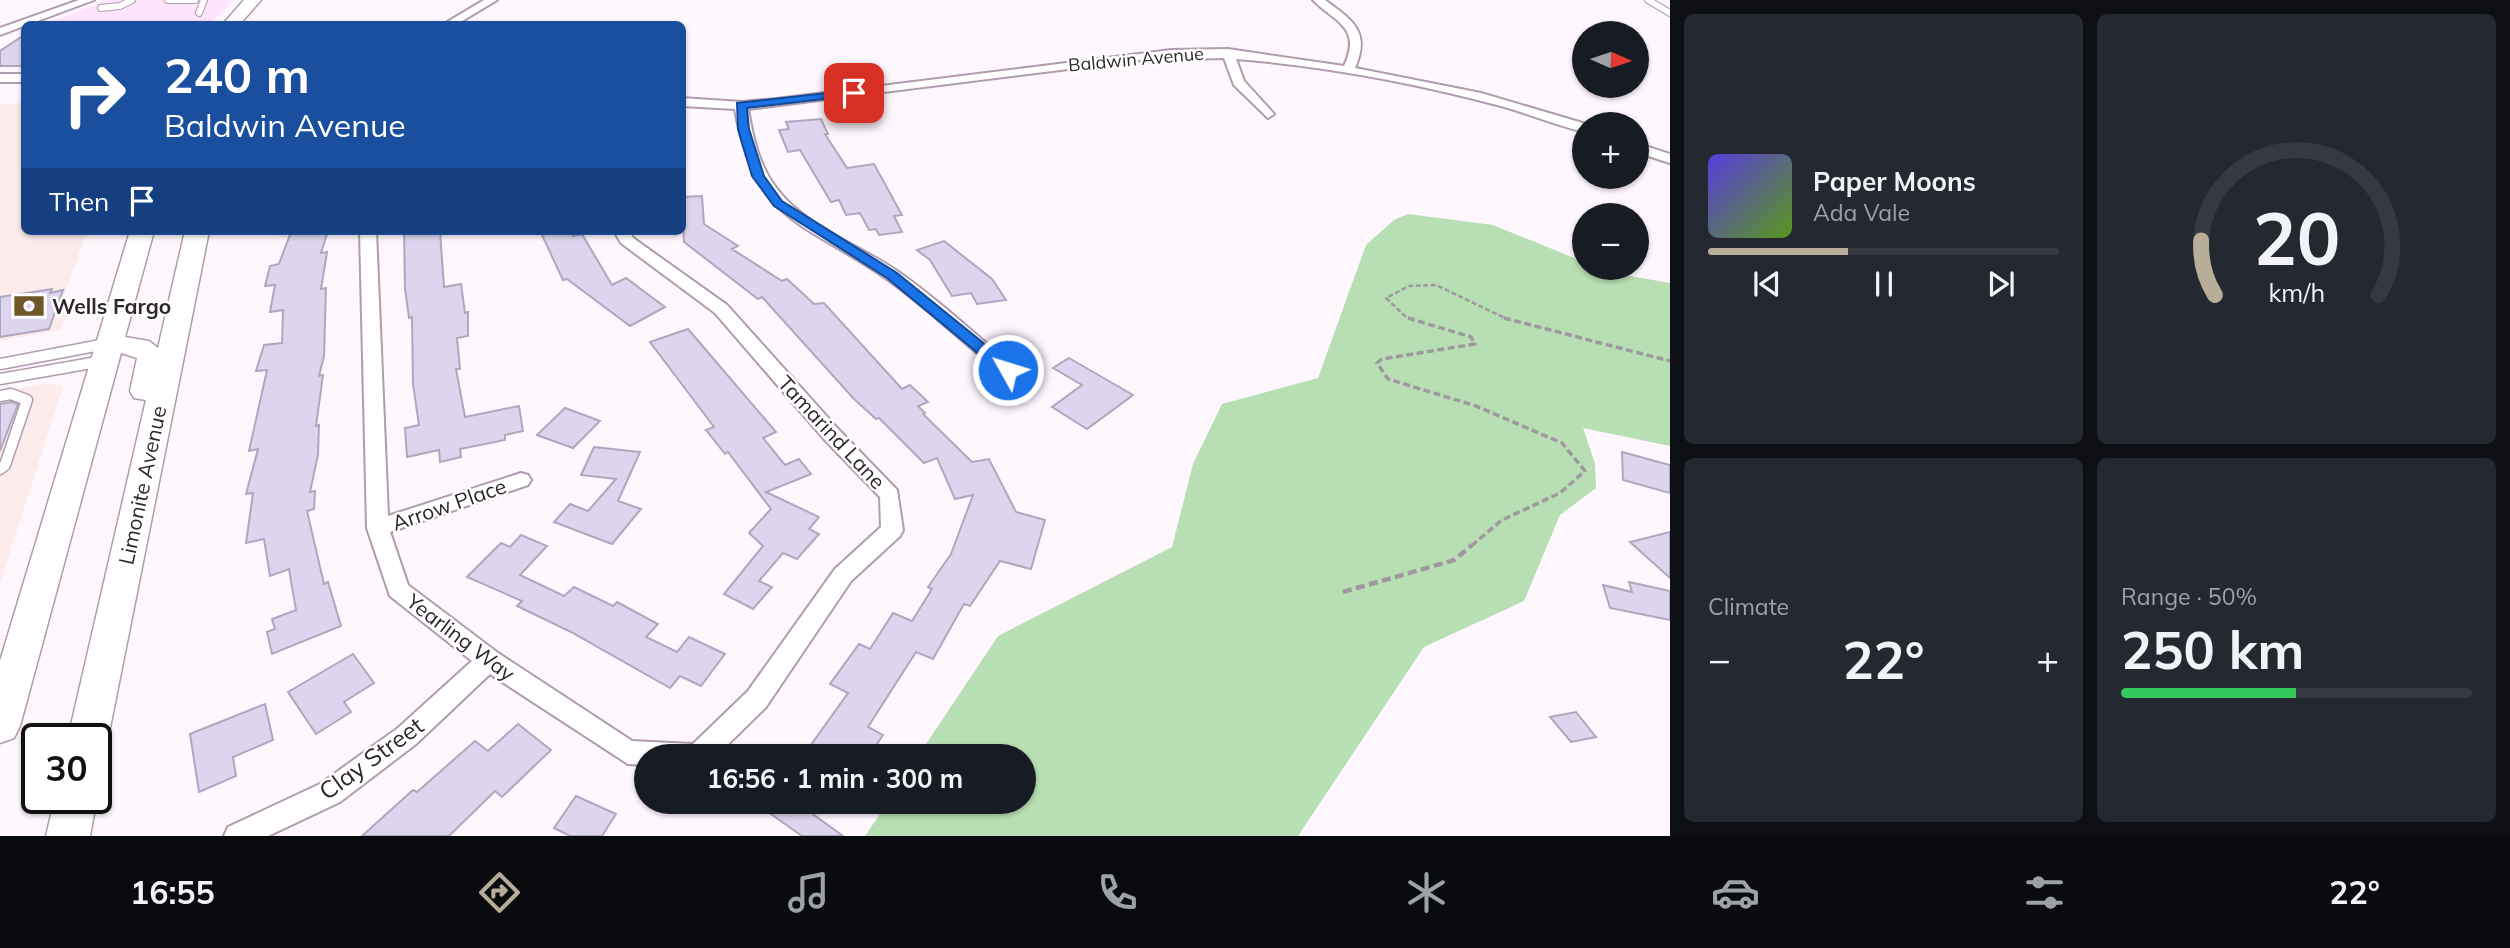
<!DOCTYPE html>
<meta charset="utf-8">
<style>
body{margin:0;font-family:Mulish,sans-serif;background:#242831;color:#f1f3f6;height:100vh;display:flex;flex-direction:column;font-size:26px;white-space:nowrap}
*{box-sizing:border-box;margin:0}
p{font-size:23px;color:#9ea1a6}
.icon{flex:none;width:38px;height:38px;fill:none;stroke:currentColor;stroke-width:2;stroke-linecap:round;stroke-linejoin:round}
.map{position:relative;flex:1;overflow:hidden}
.drawer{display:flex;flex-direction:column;gap:14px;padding:14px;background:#0d0f14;width:840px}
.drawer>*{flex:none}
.top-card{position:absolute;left:21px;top:21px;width:665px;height:214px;border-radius:10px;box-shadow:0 2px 5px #0004;background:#1a4fa0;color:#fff;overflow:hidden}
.needle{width:46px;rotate:93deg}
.controls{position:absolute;left:1572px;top:21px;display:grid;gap:14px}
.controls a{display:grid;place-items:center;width:77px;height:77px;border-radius:50%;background:#171b24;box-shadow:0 2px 5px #0004;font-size:35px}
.speed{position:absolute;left:21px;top:723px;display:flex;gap:14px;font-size:35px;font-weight:700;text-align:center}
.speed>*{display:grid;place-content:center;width:91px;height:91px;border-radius:50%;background:#171b24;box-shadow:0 2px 5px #0004;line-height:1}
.speed .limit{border:4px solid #111;border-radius:10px;background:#fff;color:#111}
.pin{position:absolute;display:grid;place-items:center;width:60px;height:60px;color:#fff;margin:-30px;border-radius:14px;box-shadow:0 4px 10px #0006}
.me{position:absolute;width:77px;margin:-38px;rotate:309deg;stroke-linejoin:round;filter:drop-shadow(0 0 5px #0008)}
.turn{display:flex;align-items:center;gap:24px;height:147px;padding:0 28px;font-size:32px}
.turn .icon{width:91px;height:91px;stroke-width:2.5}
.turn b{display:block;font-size:49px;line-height:60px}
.then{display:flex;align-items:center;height:66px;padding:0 28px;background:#0003;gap:14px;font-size:26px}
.big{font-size:52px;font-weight:700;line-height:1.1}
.drawer .tile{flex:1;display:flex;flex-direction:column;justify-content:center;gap:10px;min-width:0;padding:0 24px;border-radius:10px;background:#242831}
.drawer .dial{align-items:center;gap:0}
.dial svg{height:182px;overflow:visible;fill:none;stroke:#363941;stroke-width:7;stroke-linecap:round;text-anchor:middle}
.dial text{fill:#f1f3f6;stroke:none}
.song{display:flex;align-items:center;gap:21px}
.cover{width:84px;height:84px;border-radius:10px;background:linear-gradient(135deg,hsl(250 70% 55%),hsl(90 70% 35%))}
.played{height:7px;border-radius:4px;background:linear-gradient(90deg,#b7ad99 40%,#363941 40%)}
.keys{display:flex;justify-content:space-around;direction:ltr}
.heat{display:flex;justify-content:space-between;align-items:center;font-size:38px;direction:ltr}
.charge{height:10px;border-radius:5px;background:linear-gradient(90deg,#34c759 50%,#363941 0)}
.drawer .tiles{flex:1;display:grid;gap:14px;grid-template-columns:repeat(2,1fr)}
.trip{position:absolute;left:634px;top:744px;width:402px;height:70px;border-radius:35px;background:#171b24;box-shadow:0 2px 5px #0004;font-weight:700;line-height:70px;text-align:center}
.dock{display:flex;height:112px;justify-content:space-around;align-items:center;background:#090b0e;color:#9ea1a6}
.dock .icon{width:49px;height:49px}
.dock .active{color:#b7ad99}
.dock b{font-size:32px;color:#f1f3f6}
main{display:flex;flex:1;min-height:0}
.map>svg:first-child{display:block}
.commercial{fill:#fcebeb}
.built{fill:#fee4fd}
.green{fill:#b8deb3}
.building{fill:#ddd5ed;stroke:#afa7bf;stroke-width:2}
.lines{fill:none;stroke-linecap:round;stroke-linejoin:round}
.lane-far1-casing{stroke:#af9cae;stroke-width:8}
.lane-casing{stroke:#af9cae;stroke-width:13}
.street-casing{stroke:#af9cae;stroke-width:4}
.primary-casing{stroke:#af9cae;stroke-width:3}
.path-far2{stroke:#a0989f;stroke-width:2.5;stroke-dasharray:5 2.5;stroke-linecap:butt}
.path-far1{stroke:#a0989f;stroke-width:3.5;stroke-dasharray:7 3.5;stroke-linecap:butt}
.path{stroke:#a0989f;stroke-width:4.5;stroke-dasharray:9 4.5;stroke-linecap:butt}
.lane-far1{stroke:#fff;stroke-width:6}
.lane{stroke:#fff;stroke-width:10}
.street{fill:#fff;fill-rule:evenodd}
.primary{fill:#fff;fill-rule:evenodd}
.route{fill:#1a73e8;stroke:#114b97;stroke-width:2}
.labels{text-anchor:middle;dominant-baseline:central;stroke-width:5;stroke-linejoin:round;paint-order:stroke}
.far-street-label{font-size:18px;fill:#2e262d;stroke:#fff}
.poi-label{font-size:21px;font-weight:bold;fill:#2e262d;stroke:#fff;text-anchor:start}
.street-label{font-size:21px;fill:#2e262d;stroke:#fff}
.near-street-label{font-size:24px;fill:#2e262d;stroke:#fff}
</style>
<main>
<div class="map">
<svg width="1670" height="836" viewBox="0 0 1670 836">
<rect width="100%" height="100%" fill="#fff7fe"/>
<g class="commercial">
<path d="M24 102V231H87L58 313 68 312 61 330 0 341V105Z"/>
<path d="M46 383 63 387 0 583V392Z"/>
</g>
<path class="built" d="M107 0H234L210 24H74L54 21Z"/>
<path class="green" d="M1408 214 1493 225 1584 262V268L1670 283V446L1583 428 1595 464 1596 488 1560 515 1524 601 1424 647 1298 836H865L888 802H1024V756H918L998 636 1172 547 1193 464 1222 404 1318 378 1366 245 1394 220Z"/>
<g class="building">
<path d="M24 35V66H0V51Z"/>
<path d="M821 119 828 134H825L847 168 874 164 902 215 894 216 902 232 879 235 876 229 869 230 860 213 846 215 839 200 831 202 800 150 788 152 779 130 789 129 786 122Z"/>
<path d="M702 196 704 224 738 246 732 249 782 281 787 279 814 304 824 303 902 389 910 385 928 402 918 406 925 413 923 414 972 462 989 459 1016 512 1045 520 1031 569 1000 561 970 606 964 604 933 659 916 652 868 727 883 735 869 756H803L848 693 830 684 859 644 870 649 893 613 912 621 932 589 928 587 951 554 973 495 955 499 937 458 924 463 879 418 876 419 854 399 762 297 758 299 684 242 682 197Z"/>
<path d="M328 231 321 253 327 252 321 289 326 288 324 356 319 376 323 375 316 426 319 425 318 455 310 492 315 491 314 509 307 511 324 584 328 582 341 626 272 654 267 632 275 629 272 619 296 610 289 569 270 576 264 539 246 543 253 493 246 494 258 449 249 451 267 370 256 371 264 345 282 343 283 310 270 312 275 285 265 286 270 266 279 264 291 232Z"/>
<path d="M404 231H440L444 287 461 284 465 313 468 312V336L457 338 460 369H456L465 417 519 406 523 431 505 435V440L460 449 461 457 440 462 439 450 407 457 405 428 419 425 413 384 412 317 409 318 405 289Z"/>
<path d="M560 231H570L573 236 582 234 612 285 626 278 665 307 630 326 567 279 563 280 542 235Z"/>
<path d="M944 241 992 279 1006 300 977 304 971 293 952 296 930 260 917 250Z"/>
<path d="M52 289 50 293 63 290 49 329 0 337V297Z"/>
<path d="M688 329 776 432 763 438 785 465 799 459 811 474 766 492 819 517 809 529 819 534 797 559 783 553 759 581 772 587 753 609 724 594 763 546 749 533 771 509 728 452 725 454 706 430 714 427 650 342Z"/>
<path d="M1069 358 1133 395 1087 429 1052 407 1082 385 1053 368Z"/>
<path d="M11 402 18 404 0 451V404Z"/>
<path d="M565 408 600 421 573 448 537 435Z"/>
<path d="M594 447 640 452 618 501 641 509 612 544 554 522 570 504 588 511 616 479 581 475Z"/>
<path d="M1622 452 1670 465V493L1623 480Z"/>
<path d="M1670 532V578L1630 542Z"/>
<path d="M521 535 547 546 520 575 564 596 574 587 613 606 617 602 658 624 646 637 677 652 689 637 725 654 701 686 680 676 670 688 571 632 517 606 522 601 467 577 501 543 510 547Z"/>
<path d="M1629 582 1670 591V620L1610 608 1603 585 1632 592Z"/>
<path d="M353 654 374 683 344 702 351 712 316 734 288 692Z"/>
<path d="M265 704 273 740 233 757 236 776 199 792 190 734Z"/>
<path d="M1576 712 1596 737 1571 742 1550 717Z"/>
<path d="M518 724 551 750 502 797 495 791 449 836H362L413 790 417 792 475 741 488 751Z"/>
<path d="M576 796 616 814 602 836H570L554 828Z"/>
<path d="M754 802H812L806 809 843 836H802Z"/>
</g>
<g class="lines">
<defs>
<g id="lane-far1">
<path d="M168 0H195"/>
<path d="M1648 0 1670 13"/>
<path d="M101 8 120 6 132 0"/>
<path d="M199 13 204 0"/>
</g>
<g id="lane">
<path d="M0 364 106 344"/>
<path d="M0 379 103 361"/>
<path d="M0 396 11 394 27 400 5 465 0 469"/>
</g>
<g id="street">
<path d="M79 0H94L0 35V28Z"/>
<path d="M484 0H497L457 24H444Z"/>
<path d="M1313 0H1325C1352 20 1371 31 1355 68L1481 93 1586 124 1584 132C1556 125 1529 114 1501 106 1415 83 1325 66 1236 59L1244 81 1274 114 1268 118 1234 85 1224 58 1141 60 748 109C753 138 759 166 777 189 806 227 859 245 897 271 938 299 975 335 1014 366L1017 370 1014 374H1002C963 343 927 307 887 279 804 221 754 223 735 109L682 106V98L741 102 776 99 1171 50 1228 49 1344 66C1362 27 1336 23 1313 0Z"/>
<rect x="0" y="74" width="24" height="8"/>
<path d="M1636 143 1670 154V163L1636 152Z"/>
<path d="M360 231H376L388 516 521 473 528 475 531 480 528 485 390 532 408 585 498 653 632 741 693 744 748 691 835 569 881 527 880 497 824 439 715 313 621 243 614 231H630L633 238 727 305 838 429 897 490 903 530 900 536 851 581 766 707 716 756H646V765L628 764 490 674 416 744 340 802 268 836H224L228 827 320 784 398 728 472 661 390 596 367 528Z"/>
</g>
<g id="primary">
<path d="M244 0H261L240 24H223Z"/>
<path d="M130 231H154L125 337 149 341 158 348 185 231H209L108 738 102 750 96 753V738H68L146 400 134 398 130 391 137 358 121 353 20 726 14 738 0 743V661Z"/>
<path d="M96 796 97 798 90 836H46L55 798Z"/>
</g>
</defs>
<use href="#lane-far1" class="lane-far1-casing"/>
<use href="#lane" class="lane-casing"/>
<use href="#street" class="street-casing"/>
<use href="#primary" class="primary-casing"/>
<path class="path-far2" d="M1413 319 1406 317 1386 298 1409 286 1436 285 1507 319"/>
<g class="path-far1">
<path d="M1408 318 1471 337 1475 344 1382 359 1377 363 1388 379 1476 406 1562 443 1585 471 1560 493 1502 520 1470 547"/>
<path d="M1504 318 1670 361"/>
</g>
<path class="path" d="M1343 592 1454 560 1472 545"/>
<use href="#lane-far1" class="lane-far1"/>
<use href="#lane" class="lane"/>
<use href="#street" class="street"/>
<use href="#primary" class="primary"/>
</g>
<path class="route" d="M854 90 860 93 858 95 747 108 749 129 764 176 782 201 897 273 1013 367V374H1003L887 278 774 206 752 176 738 129 737 103Z"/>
<defs>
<symbol id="bank-bare" viewBox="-9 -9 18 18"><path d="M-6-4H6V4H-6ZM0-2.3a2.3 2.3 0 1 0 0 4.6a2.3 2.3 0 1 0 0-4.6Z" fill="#705728" stroke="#fff" stroke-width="2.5" paint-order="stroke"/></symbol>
</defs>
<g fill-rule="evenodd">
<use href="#bank-bare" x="7" y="284" width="44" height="44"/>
</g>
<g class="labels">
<g class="far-street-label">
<text transform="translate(1136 59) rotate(-5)">Baldwin Avenue</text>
</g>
<g class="poi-label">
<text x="52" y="306">Wells Fargo</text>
</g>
<g class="street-label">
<text transform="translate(832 432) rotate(47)">Tamarind Lane</text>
<text transform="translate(142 485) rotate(-78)">Limonite Avenue</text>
<text transform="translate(449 504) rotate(-19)">Arrow Place</text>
<text transform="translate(461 637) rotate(37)">Yearling Way</text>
</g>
<g class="near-street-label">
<text transform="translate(371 758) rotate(-36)">Clay Street</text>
</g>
</g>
</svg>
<div class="controls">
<a><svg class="needle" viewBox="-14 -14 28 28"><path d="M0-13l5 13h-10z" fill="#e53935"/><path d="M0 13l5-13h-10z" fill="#9ea1a6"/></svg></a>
<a>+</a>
<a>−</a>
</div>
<div class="speed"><div class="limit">30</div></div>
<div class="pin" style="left:854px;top:93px;background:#d93025"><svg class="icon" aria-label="arrive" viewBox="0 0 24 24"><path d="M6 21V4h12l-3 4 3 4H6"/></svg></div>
<svg class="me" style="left:1008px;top:370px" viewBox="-20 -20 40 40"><circle r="17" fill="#1a73e8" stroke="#fff" stroke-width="3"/><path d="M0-11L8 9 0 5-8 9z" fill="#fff"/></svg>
<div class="trip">16:56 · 1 min · 300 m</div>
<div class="top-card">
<div class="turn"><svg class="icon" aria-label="right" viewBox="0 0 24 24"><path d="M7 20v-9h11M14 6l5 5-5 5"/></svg><div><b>240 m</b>Baldwin Avenue</div></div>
<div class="then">Then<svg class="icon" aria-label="arrive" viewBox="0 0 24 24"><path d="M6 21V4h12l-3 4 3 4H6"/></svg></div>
</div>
</div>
<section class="drawer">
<div class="tiles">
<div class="tile">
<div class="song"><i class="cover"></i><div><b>Paper Moons</b><p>Ada Vale</p></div></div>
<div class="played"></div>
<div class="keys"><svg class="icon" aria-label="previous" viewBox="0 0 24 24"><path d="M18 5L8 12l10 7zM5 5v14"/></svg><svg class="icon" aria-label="pause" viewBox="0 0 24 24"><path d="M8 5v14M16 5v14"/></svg><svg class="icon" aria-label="next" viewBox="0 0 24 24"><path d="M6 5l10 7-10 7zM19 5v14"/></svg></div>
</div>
<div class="tile dial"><svg viewBox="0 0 100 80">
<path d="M14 69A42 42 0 1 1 86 69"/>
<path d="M14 69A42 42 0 0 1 8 45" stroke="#b7ad99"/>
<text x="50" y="56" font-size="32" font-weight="700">20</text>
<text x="50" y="72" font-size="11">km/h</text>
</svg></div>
<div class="tile"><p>Climate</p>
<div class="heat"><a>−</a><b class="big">22°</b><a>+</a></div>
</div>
<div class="tile"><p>Range · 50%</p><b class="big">250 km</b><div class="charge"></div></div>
</div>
</section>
</main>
<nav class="dock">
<b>16:55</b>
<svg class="icon active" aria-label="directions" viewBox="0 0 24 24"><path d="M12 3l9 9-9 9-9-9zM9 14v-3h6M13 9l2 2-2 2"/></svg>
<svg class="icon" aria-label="music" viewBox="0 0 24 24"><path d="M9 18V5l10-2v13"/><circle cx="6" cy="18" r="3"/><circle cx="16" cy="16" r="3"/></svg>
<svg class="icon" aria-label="phone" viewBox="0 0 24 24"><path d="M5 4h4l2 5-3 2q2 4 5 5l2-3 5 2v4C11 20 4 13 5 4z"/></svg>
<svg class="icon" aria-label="climate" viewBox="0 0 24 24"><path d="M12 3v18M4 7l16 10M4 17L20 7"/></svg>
<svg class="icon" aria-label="car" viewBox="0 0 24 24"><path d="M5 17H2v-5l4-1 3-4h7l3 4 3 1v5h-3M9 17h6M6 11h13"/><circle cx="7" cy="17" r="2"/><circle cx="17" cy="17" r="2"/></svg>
<svg class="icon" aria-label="filters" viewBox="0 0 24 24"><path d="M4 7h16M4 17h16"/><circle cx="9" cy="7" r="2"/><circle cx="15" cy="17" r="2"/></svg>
<b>22°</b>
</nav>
